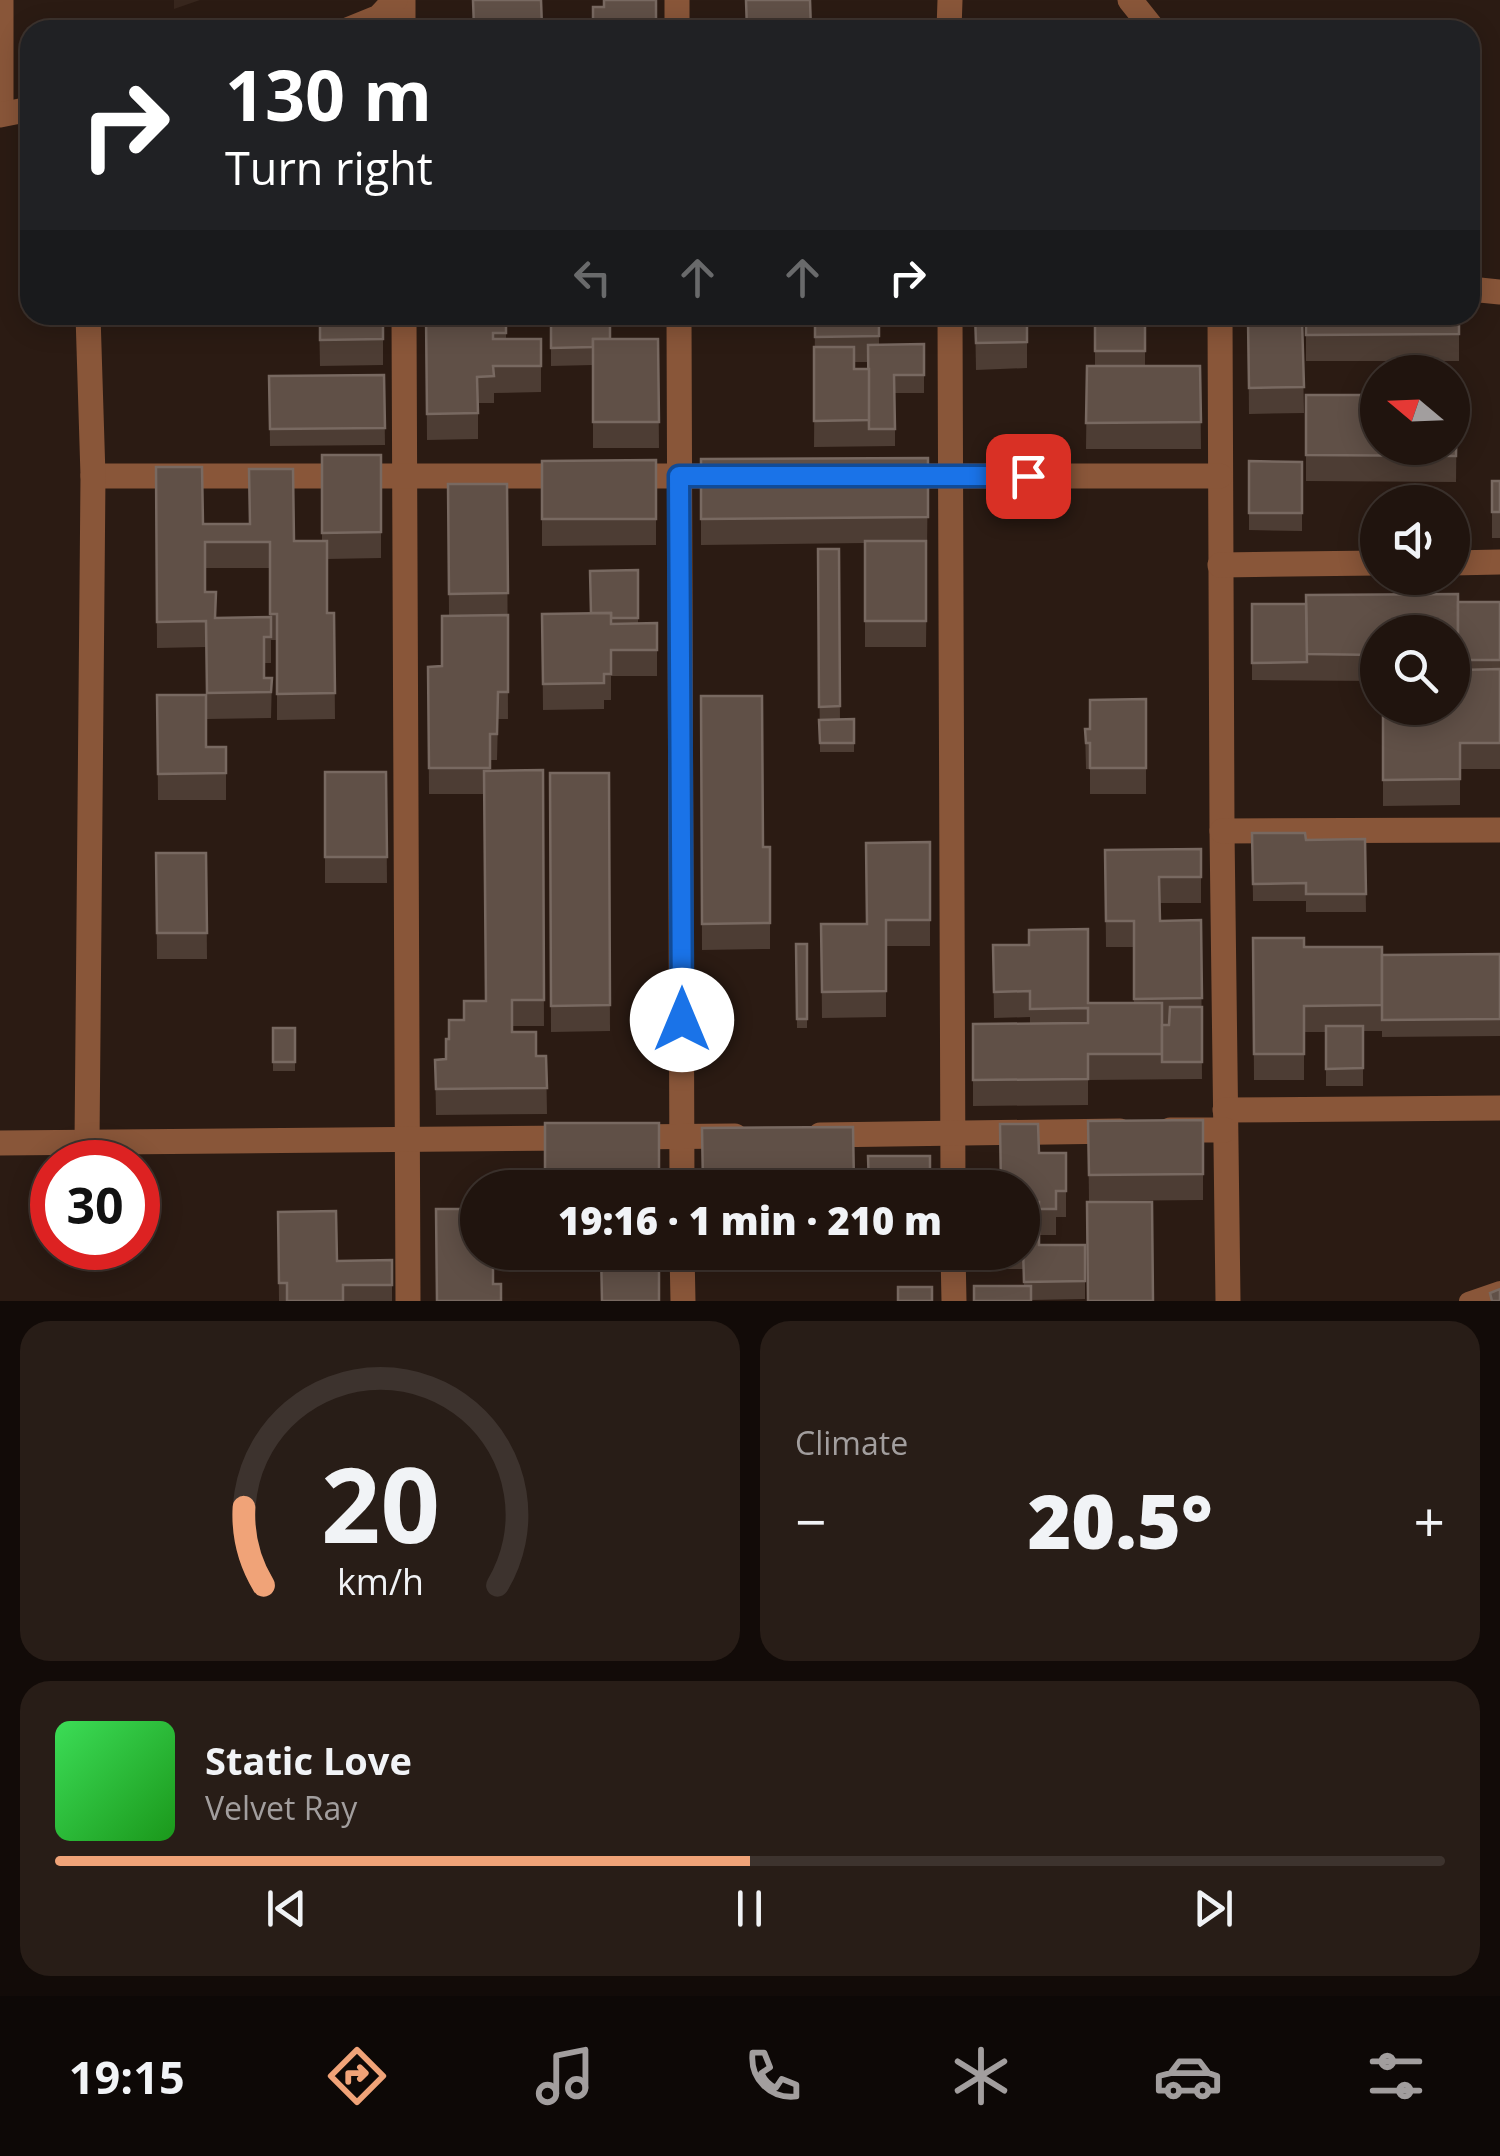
<!DOCTYPE html>
<meta charset="utf-8">
<style>
body{margin:0;font-family:"Open Sans",sans-serif;background:#281d17;color:#f1f3f6;height:100vh;display:flex;flex-direction:column;font-size:38px;white-space:nowrap}
*{box-sizing:border-box;margin:0}
p{font-size:32px;color:#a29e9e}
.icon{flex:none;width:55px;height:55px;fill:none;stroke:currentColor;stroke-width:2;stroke-linecap:round;stroke-linejoin:round}
.map{position:relative;height:1301px;overflow:hidden}
.side{display:flex;flex-direction:column;gap:20px;padding:20px;background:#120b08;flex:1}
.side>*{flex:none}
.top-card{position:absolute;left:20px;top:20px;width:1460px;height:305px;border-radius:30px;box-shadow:0 5px 25px #0003,0 0 0 2px #3d332e;background:#202124;color:#fff;overflow:hidden}
.needle{width:65px;rotate:289deg}
.controls{position:absolute;left:1360px;top:355px;display:grid;gap:20px}
.controls a{display:grid;place-items:center;width:110px;height:110px;border-radius:50%;background:#20140e;box-shadow:0 5px 25px #0003,0 0 0 2px #3d332e;font-size:50px}
.speed{position:absolute;left:30px;top:1140px;display:flex;gap:20px;font-size:50px;font-weight:700;text-align:center}
.speed>*{display:grid;place-content:center;width:130px;height:130px;border-radius:50%;background:#20140e;box-shadow:0 5px 25px #0003,0 0 0 2px #3d332e;line-height:1}
.speed .limit{border:15px solid #d22;background:#fff;color:#111}
.pin{position:absolute;display:grid;place-items:center;width:85px;height:85px;color:#fff;margin:-42px;border-radius:20px;box-shadow:0 5px 15px #0006}
.me{position:absolute;width:110px;margin:-55px;rotate:0deg;stroke-linejoin:round;filter:drop-shadow(0 0 8px #0008)}
.turn{display:flex;align-items:center;gap:35px;height:210px;padding:0 40px;font-size:45px}
.turn .icon{width:130px;height:130px;stroke-width:2.5}
.turn b{display:block;font-size:70px;line-height:85px}
.lanes{display:flex;align-items:center;height:95px;padding:0 40px;background:#0003;justify-content:center;gap:50px;direction:ltr}
.lanes .off{opacity:.35}
.big{font-size:75px;font-weight:800;line-height:1.1}
.side .tile{flex:1;display:flex;flex-direction:column;justify-content:center;gap:15px;min-width:0;padding:0 35px;border-radius:30px;background:#281d17}
.side .dial{align-items:center;gap:0}
.dial svg{height:260px;overflow:visible;fill:none;stroke:#3d332e;stroke-width:7;stroke-linecap:round;text-anchor:middle}
.dial text{fill:#f1f3f6;stroke:none}
.song{display:flex;align-items:center;gap:30px}
.cover{width:120px;height:120px;border-radius:15px;background:linear-gradient(135deg,hsl(130 70% 55%),hsl(120 70% 35%))}
.played{height:10px;border-radius:5px;background:linear-gradient(90deg,#f0a378 50%,#3d332e 50%)}
.keys{display:flex;justify-content:space-around;direction:ltr}
.heat{display:flex;justify-content:space-between;align-items:center;font-size:55px;direction:ltr}
.side .tiles{flex:1;display:grid;gap:20px;grid-template-columns:1fr 1fr}
.tile:last-child{grid-column:span 2}
.trip{position:absolute;left:460px;top:1170px;width:580px;height:100px;border-radius:50px;background:#20140e;box-shadow:0 5px 25px #0003,0 0 0 2px #3d332e;font-weight:800;line-height:100px;text-align:center}
.tabs{display:flex;height:160px;justify-content:space-around;align-items:center;background:#0d0806;color:#a29e9e}
.tabs .icon{width:70px;height:70px}
.tabs .current{color:#f0a378}
.tabs b{font-size:45px;color:#f1f3f6}
.map>svg:first-child{display:block}
.lines{fill:none;stroke-linecap:round;stroke-linejoin:round}
.service{stroke:#895639;stroke-width:18}
.minor{stroke:#895639;stroke-width:25}
.wall{fill:#4d3d34;fill-rule:evenodd}
.shaded-wall{fill:#38271e}
.building{fill:#605047;stroke:#786961;stroke-width:2.5}
.route-casing{stroke:#114b97;stroke-width:25}
.route{stroke:#1a73e8;stroke-width:18}
</style>
<div class="map">
<svg width="1500" height="1301" viewBox="0 0 1500 1301">
<rect width="100%" height="100%" fill="#2b1b13"/>
<g class="lines">
<path class="service" d="M1468 1301 1500 1290"/>
<g class="minor">
<path d="M403 0V30"/>
<path d="M677 0V30"/>
<path d="M1130 0 1154 30"/>
<path d="M347 30 379 17 395 0"/>
<path d="M949 30 950 0"/>
<path d="M1 114V0"/>
<path d="M0 115 30 109"/>
<path d="M1470 289 1500 292"/>
<path d="M404 315 408 1301"/>
<path d="M679 315 682 1188"/>
<path d="M950 315 953 1188"/>
<path d="M1220 315 1222 831 1228 1301"/>
<path d="M93 476H575"/>
<path d="M625 476H735"/>
<path d="M895 476H1220"/>
<path d="M1452 563 1500 562"/>
<path d="M1220 565 1378 563"/>
<path d="M1222 831 1500 830"/>
<path d="M1225 1110 1500 1108"/>
<path d="M1170 1130H1225"/>
<path d="M820 1135 1120 1131"/>
<path d="M625 1137 735 1136"/>
<path d="M0 1143 575 1138"/>
<path d="M87 1143 93 476 88 315"/>
<path d="M682 1252 683 1301"/>
<path d="M953 1252 954 1301"/>
</g>
</g>
<g class="wall">
<path d="M473 0H541L542 30H473Z"/>
<path d="M319 315H383V365L320 366Z"/>
<path d="M426 315 506 317V339H541V392L494 393V403H478V439L427 440Z"/>
<path d="M551 315 610 339H658L659 448H593V365L551 366Z"/>
<path d="M815 315H879V344H924V393H895V446L814 447ZM854 362H868V369H854Z"/>
<path d="M975 315H1027V368L976 370Z"/>
<path d="M1095 315H1145V366H1200L1201 449H1086L1087 366H1095Z"/>
<rect x="1306" y="315" width="153" height="46"/>
<path d="M1302 319 1304 413 1249 414 1248 320Z"/>
<path d="M384 375 385 445 270 446 269 376Z"/>
<path d="M1306 395H1457L1456 482 1306 481Z"/>
<path d="M322 455H381V558L327 559V613H334L335 719 277 720V640H271V663H264V678H272L271 718 207 719 206 647 157 648 156 467 203 524 294 541H322ZM205 568H270V617L215 618 205 592Z"/>
<path d="M928 458 926 647H865V543L701 545V459Z"/>
<path d="M656 460V545L542 546V461Z"/>
<path d="M1249 461 1302 462V531L1249 530Z"/>
<rect x="1492" y="481" width="8" height="57"/>
<path d="M448 484H507L508 719H498L497 760H490V771L543 770 544 1026H512V1032L536 1056H546L547 1114 436 1115 435 1060 446 1059 449 1039 464 1020 486 1001 484 794H429L428 667 442 666 449 616Z"/>
<path d="M818 549H839L840 720 854 719V752H820Z"/>
<path d="M638 570V623H657V676H611V700H604V709L543 710 542 614 590 613Z"/>
<path d="M1500 602V769H1460V805L1383 806V708H1452V632H1378V681L1252 680V604Z"/>
<path d="M157 695 206 747H226V800H158Z"/>
<path d="M701 696 763 847H770V949L702 950Z"/>
<path d="M1146 699V794H1090V769H1086L1085 729H1090Z"/>
<path d="M325 772H386L387 883H325Z"/>
<path d="M550 773H609L610 1031 551 1032Z"/>
<path d="M1252 833 1306 840 1365 839 1366 912H1306V901H1253Z"/>
<path d="M930 842V946H886V1017L822 1018 821 924H866Z"/>
<path d="M1201 849V903H1160V921L1201 920 1202 1079 1088 1080V1105L973 1106V1024H1030V1017L994 1018 993 945 1088 1003H1134V947H1106L1105 850Z"/>
<path d="M156 853H206L207 959H157Z"/>
<path d="M1253 938 1304 947 1382 955 1500 954V1036L1382 1037V1031H1363V1086H1326V1032H1304V1080H1254Z"/>
<path d="M796 944H807V1028H797Z"/>
<rect x="273" y="1028" width="22" height="43"/>
<path d="M1203 1120V1200L1089 1201 1088 1121Z"/>
<rect x="545" y="1123" width="114" height="65"/>
<path d="M853 1127 854 1188H703L702 1128Z"/>
<path d="M1039 1153H1066V1217H1056V1235H1039V1245H1085V1299L1031 1300 1024 1286V1269H980V1252H1022V1188Z"/>
<path d="M278 1212 337 1261 392 1260V1301H279Z"/>
</g>
<g class="shaded-wall">
<path d="M174 0H200L174 9Z"/>
<path d="M1458 652V678L1454 682V656Z"/>
</g>
<g class="building">
<path d="M473 0H541L542 27 474 28Z"/>
<path d="M604 0H656V30H593V7H604Z"/>
<path d="M746 0H810L811 30H747Z"/>
<path d="M350 21H382V30H339L349 27Z"/>
<path d="M320 315H383V339L320 340Z"/>
<path d="M426 315H493V317H506V333H493V339H541V366H493L494 376 477 377 478 413 427 414Z"/>
<path d="M551 315H610V339H593V347L551 348Z"/>
<path d="M815 315H879V336L815 337Z"/>
<path d="M975 315H1027V342L976 343Z"/>
<path d="M1116 315H1145V351H1095V325H1115Z"/>
<path d="M1306 315H1459V334L1306 335Z"/>
<path d="M1302 319 1304 387 1249 388 1248 320Z"/>
<path d="M593 339H658L659 422H593Z"/>
<path d="M924 344V375H894L895 429H869L868 345Z"/>
<path d="M814 347H854V369H869V420L814 421Z"/>
<path d="M1087 366H1200L1201 422 1086 423Z"/>
<path d="M384 375 385 428 270 429 269 376Z"/>
<path d="M1306 395H1378V448H1452V395H1457L1456 456 1306 455Z"/>
<path d="M322 455H381V532L322 533Z"/>
<path d="M928 458V517L701 519V459Z"/>
<path d="M656 460V519H542V461Z"/>
<path d="M1249 461 1302 462V513H1249Z"/>
<path d="M156 467H202L203 524H250L249 469H293L294 541H327V613H334L335 693 277 694V614H270V542H205V592H216L215 618 271 617V637H264V678H272L271 692 207 693 206 621 157 622Z"/>
<rect x="1492" y="481" width="8" height="31"/>
<path d="M448 484H507L508 593 449 594Z"/>
<rect x="865" y="541" width="61" height="80"/>
<path d="M818 549H839L840 706 819 707Z"/>
<path d="M638 570V618H611V613H591L590 571Z"/>
<path d="M1458 594V652L1454 656 1452 632H1378V655L1307 654 1306 595Z"/>
<rect x="1458" y="602" width="42" height="58"/>
<path d="M1252 604H1306L1307 662 1252 663Z"/>
<path d="M611 613V624L657 623V650H611V674H604V683L543 684 542 614Z"/>
<path d="M508 615V692H498L497 734H490V768H429L428 667 442 666V616Z"/>
<path d="M1452 666H1460V670L1500 669V743H1460V779L1383 780V713L1423 712V708H1452Z"/>
<path d="M157 695H206V747H226V773L158 774Z"/>
<path d="M701 696H762L763 847H770V923L702 924Z"/>
<path d="M1146 699V768H1090V743H1086L1085 729H1090V700Z"/>
<path d="M854 719V743H820L819 720Z"/>
<path d="M543 770 544 1000H512V1032H536V1056H546L547 1088 436 1089 435 1060 446 1059V1039H449V1020H464V1001H486L484 771Z"/>
<path d="M325 772H386L387 857H325Z"/>
<path d="M550 773H609L610 1005 551 1006Z"/>
<path d="M1252 833H1305L1306 840 1365 839 1366 894H1306V883L1253 884Z"/>
<path d="M930 842V920H886V991L822 992 821 924H867L866 843Z"/>
<path d="M1201 849V877H1159L1160 921 1201 920 1202 998 1134 999V921H1106L1105 850Z"/>
<path d="M156 853H206L207 933H157Z"/>
<path d="M1088 929V1003H1162V1054H1088V1079L973 1080V1024L1088 1023V1008L1030 1009V991L994 992 993 945H1029V930Z"/>
<path d="M1253 938H1304V947H1382V1005L1304 1006V1054H1254Z"/>
<path d="M796 944H807V1019H797Z"/>
<path d="M1500 954V1019L1382 1020V955Z"/>
<path d="M1170 1007H1202V1062H1162V1025H1169Z"/>
<path d="M1326 1026H1363V1068L1326 1069Z"/>
<rect x="273" y="1028" width="22" height="34"/>
<path d="M1203 1120V1174L1089 1175 1088 1121Z"/>
<path d="M545 1123H659V1179L622 1180 623 1188H580L579 1180H545Z"/>
<path d="M1000 1124H1038L1039 1153H1066V1191H1056V1209H1039V1202H1022V1188H1001Z"/>
<path d="M853 1127 854 1184 703 1185 702 1128Z"/>
<path d="M868 1156H930V1188H869Z"/>
<path d="M1087 1202H1152L1153 1301H1088Z"/>
<path d="M436 1209H478V1252H493V1284H501V1301H437Z"/>
<path d="M1022 1210H1039V1245H1085V1281L1024 1282Z"/>
<path d="M336 1211 337 1261 392 1260V1285H343V1301H287V1283H279L278 1212Z"/>
<path d="M601 1252H659V1301H602Z"/>
<rect x="974" y="1286" width="57" height="15"/>
<rect x="898" y="1287" width="34" height="14"/>
<path d="M1500 1289V1301H1492L1490 1293Z"/>
</g>
<g class="lines">
<defs>
<path id="route" d="M682 1020 679 476H1028"/>
</defs>
<use href="#route" class="route-casing"/>
<use href="#route" class="route"/>
</g>
</svg>
<div class="controls">
<a><svg class="needle" viewBox="-14 -14 28 28"><path d="M0-13l5 13h-10z" fill="#e53935"/><path d="M0 13l5-13h-10z" fill="#a29e9e"/></svg></a>
<a><svg class="icon" aria-label="sound" viewBox="0 0 24 24"><path d="M4 9h4l5-4v14l-5-4H4zM17 9q2 3 0 6"/></svg></a>
<a><svg class="icon" aria-label="search" viewBox="0 0 24 24"><circle cx="10" cy="10" r="6"/><path d="M15 15l6 6"/></svg></a>
</div>
<div class="speed"><div class="limit">30</div></div>
<div class="pin" style="left:1028px;top:476px;background:#d93025"><svg class="icon" aria-label="arrive" viewBox="0 0 24 24"><path d="M6 21V4h12l-3 4 3 4H6"/></svg></div>
<svg class="me" style="left:682px;top:1020px" viewBox="-20 -20 40 40"><circle r="19" fill="#fff"/><path d="M0-13L10 11 0 6-10 11z" fill="#1a73e8"/></svg>
<div class="trip">19:16 · 1 min · 210 m</div>
<div class="top-card">
<div class="turn"><svg class="icon" aria-label="right" viewBox="0 0 24 24"><path d="M7 20v-9h11M14 6l5 5-5 5"/></svg><div><b>130 m</b>Turn right</div></div>
<div class="lanes"><svg class="icon off" aria-label="left" viewBox="0 0 24 24"><path d="M17 20v-9H6M10 6l-5 5 5 5"/></svg><svg class="icon off" aria-label="ahead" viewBox="0 0 24 24"><path d="M12 20V5M6 11l6-6 6 6"/></svg><svg class="icon off" aria-label="ahead" viewBox="0 0 24 24"><path d="M12 20V5M6 11l6-6 6 6"/></svg><svg class="icon" aria-label="right" viewBox="0 0 24 24"><path d="M7 20v-9h11M14 6l5 5-5 5"/></svg></div>
</div>
</div>
<section class="side">
<div class="tiles">
<div class="tile dial"><svg viewBox="0 0 100 80">
<path d="M14 69A42 42 0 1 1 86 69"/>
<path d="M14 69A42 42 0 0 1 8 45" stroke="#f0a378"/>
<text x="50" y="56" font-size="32" font-weight="700">20</text>
<text x="50" y="72" font-size="11">km/h</text>
</svg></div>
<div class="tile"><p>Climate</p>
<div class="heat"><a>−</a><b class="big">20.5°</b><a>+</a></div>
</div>
<div class="tile">
<div class="song"><i class="cover"></i><div><b>Static Love</b><p>Velvet Ray</p></div></div>
<div class="played"></div>
<div class="keys"><svg class="icon" aria-label="previous" viewBox="0 0 24 24"><path d="M18 5L8 12l10 7zM5 5v14"/></svg><svg class="icon" aria-label="pause" viewBox="0 0 24 24"><path d="M8 5v14M16 5v14"/></svg><svg class="icon" aria-label="next" viewBox="0 0 24 24"><path d="M6 5l10 7-10 7zM19 5v14"/></svg></div>
</div>
</div>
</section>
<nav class="tabs">
<b>19:15</b>
<svg class="icon current" aria-label="directions" viewBox="0 0 24 24"><path d="M12 3l9 9-9 9-9-9zM9 14v-3h6M13 9l2 2-2 2"/></svg>
<svg class="icon" aria-label="music" viewBox="0 0 24 24"><path d="M9 18V5l10-2v13"/><circle cx="6" cy="18" r="3"/><circle cx="16" cy="16" r="3"/></svg>
<svg class="icon" aria-label="phone" viewBox="0 0 24 24"><path d="M5 4h4l2 5-3 2q2 4 5 5l2-3 5 2v4C11 20 4 13 5 4z"/></svg>
<svg class="icon" aria-label="climate" viewBox="0 0 24 24"><path d="M12 3v18M4 7l16 10M4 17L20 7"/></svg>
<svg class="icon" aria-label="car" viewBox="0 0 24 24"><path d="M5 17H2v-5l4-1 3-4h7l3 4 3 1v5h-3M9 17h6M6 11h13"/><circle cx="7" cy="17" r="2"/><circle cx="17" cy="17" r="2"/></svg>
<svg class="icon" aria-label="filters" viewBox="0 0 24 24"><path d="M4 7h16M4 17h16"/><circle cx="9" cy="7" r="2"/><circle cx="15" cy="17" r="2"/></svg>
</nav>
